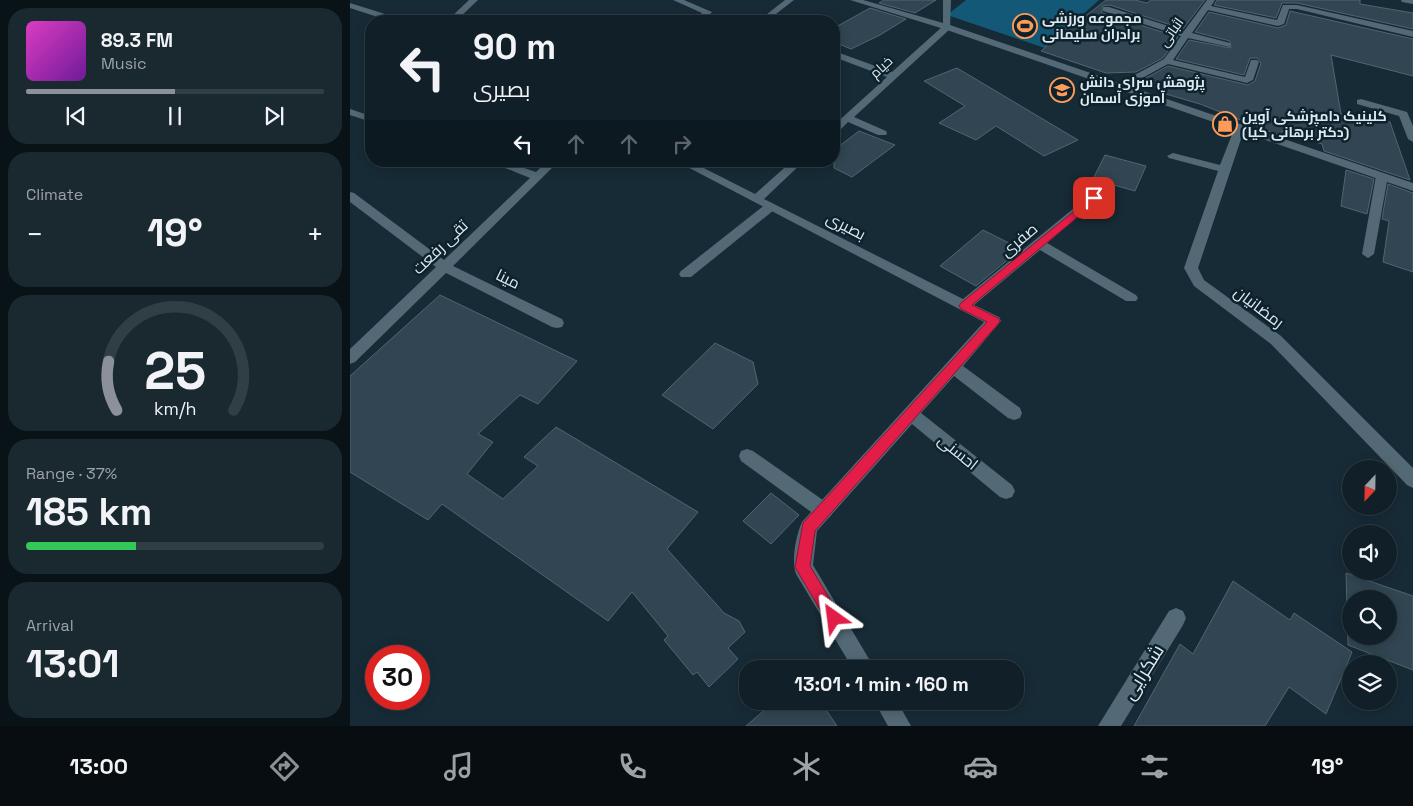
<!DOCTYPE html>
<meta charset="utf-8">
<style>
body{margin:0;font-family:"Space Grotesk",Cairo,sans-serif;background:#1a2830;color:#f1f3f6;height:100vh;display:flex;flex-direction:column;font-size:19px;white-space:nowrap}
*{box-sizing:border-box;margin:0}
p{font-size:16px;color:#9ca3a8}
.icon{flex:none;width:28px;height:28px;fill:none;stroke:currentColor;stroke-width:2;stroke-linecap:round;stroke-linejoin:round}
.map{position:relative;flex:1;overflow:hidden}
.sheet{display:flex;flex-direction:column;gap:8px;padding:8px;background:#091216;width:350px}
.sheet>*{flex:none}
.banner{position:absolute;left:15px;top:15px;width:475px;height:152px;border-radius:20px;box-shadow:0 2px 12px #0003,0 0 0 1px #303e45;background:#112028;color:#f1f3f6;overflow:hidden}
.needle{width:32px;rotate:202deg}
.tools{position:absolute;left:992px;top:460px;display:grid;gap:10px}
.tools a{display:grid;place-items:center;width:55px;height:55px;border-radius:50%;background:#112028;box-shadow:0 2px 12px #0003,0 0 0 1px #303e45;font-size:25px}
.speed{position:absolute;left:15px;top:645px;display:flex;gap:10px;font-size:25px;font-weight:700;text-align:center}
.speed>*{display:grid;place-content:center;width:65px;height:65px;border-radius:50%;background:#112028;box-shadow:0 2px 12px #0003,0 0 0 1px #303e45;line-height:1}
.speed .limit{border:8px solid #d22;background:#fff;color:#111}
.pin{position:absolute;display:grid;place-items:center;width:42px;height:42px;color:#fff;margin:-21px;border-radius:10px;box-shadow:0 2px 8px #0006}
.me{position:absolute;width:55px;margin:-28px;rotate:329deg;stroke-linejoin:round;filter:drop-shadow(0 0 4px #0008)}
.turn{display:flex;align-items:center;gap:18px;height:105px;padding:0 25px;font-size:22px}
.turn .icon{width:65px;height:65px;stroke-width:2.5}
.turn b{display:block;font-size:35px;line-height:42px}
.lanes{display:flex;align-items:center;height:48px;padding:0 25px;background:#0003;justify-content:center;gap:25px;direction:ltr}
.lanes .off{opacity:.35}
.big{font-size:38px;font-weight:600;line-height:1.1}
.sheet .widget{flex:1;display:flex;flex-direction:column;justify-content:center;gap:8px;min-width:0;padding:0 18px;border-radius:20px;background:#1a2830}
.sheet .dial{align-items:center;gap:0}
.dial svg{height:130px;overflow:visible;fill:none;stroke:#303e45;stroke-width:7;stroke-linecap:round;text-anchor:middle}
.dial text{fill:#f1f3f6;stroke:none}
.song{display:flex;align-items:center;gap:15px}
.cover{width:60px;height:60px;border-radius:8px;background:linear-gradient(135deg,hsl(310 70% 55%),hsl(280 70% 35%))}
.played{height:5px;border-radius:2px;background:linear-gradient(90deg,#8c9099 50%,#303e45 50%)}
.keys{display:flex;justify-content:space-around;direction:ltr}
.heat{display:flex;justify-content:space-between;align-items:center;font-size:28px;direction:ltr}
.charge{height:8px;border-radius:4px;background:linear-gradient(90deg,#34c759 37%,#303e45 0)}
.trip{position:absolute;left:389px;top:660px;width:285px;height:50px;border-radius:20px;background:#112028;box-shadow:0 2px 12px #0003,0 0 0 1px #303e45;font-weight:600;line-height:50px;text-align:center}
.tab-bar{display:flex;height:80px;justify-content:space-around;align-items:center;background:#070d10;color:#9ca3a8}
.tab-bar .icon{width:35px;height:35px}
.tab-bar .active{color:#8c9099}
.tab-bar b{font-size:22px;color:#f1f3f6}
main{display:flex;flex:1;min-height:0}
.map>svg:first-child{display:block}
.green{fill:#135876}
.building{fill:#314652;stroke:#4f6571;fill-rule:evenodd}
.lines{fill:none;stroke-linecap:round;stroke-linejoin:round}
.lane{fill:#536975;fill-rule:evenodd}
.street{fill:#536975;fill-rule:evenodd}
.secondary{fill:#536975;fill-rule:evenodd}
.route{fill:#e11d48;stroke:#92132f}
.labels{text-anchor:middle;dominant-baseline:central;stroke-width:5;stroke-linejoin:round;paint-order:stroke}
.far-poi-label{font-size:14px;font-weight:bold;fill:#deeaf1;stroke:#0d222c;text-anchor:start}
.far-street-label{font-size:14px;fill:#deeaf1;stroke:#0d222c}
.street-label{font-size:16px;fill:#deeaf1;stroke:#0d222c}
.near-street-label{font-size:19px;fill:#deeaf1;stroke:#0d222c}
</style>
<main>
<section class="sheet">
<div class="widget">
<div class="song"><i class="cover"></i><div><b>89.3 FM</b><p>Music</p></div></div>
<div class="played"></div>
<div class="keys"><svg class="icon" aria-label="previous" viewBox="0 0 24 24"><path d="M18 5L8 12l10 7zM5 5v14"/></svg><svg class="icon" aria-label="pause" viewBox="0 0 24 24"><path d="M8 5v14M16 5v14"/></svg><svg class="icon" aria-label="next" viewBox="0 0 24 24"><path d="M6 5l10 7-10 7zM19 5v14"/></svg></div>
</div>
<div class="widget"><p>Climate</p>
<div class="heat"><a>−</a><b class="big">19°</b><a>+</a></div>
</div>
<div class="widget dial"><svg viewBox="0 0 100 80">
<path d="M14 69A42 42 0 1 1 86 69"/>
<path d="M14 69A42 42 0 0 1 9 39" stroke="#8c9099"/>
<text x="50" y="56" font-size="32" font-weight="700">25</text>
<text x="50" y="72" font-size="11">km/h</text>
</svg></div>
<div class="widget"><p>Range · 37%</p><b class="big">185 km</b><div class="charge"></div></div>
<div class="widget"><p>Arrival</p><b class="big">13:01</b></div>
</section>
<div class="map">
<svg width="1063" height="726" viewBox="0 0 1063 726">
<rect width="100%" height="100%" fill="#172b36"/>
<path class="green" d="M616 0H749L695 48 597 15Z"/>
<g class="building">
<path d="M534 0H586L565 13 529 3Z"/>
<path d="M756 0H785L797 3 801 0H855L833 29 760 5 752 6V13L828 37 813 58 786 72 756 73 691 51 729 17 733 18Z"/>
<path d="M867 0H1010V4L1063 13V29L947 3H932L926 18 864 5Z"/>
<path d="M520 8 556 19 530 35 501 49 484 42V28Z"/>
<path d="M940 11 1063 39V76L981 55 991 114 1040 122 1060 180 974 151 972 144 932 131 931 136 850 104 809 92 796 78 818 66 898 85 905 81 911 63 907 58H900L894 75 826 59 839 40 881 48 880 41 845 32 859 12 928 28 936 25Z"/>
<path d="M607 68 728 140 694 156 646 126 626 140 589 123 615 106 574 81Z"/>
<path d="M509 131 545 145 502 177 484 168V150Z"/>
<path d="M755 155 796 166 785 191 743 179Z"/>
<path d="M996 170 1024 179 1017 214 991 206Z"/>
<path d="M1038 184 1063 193V272L1033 262 1039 221 1032 219Z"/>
<path d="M633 230 671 249 626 286 590 266Z"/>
<path d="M90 295 227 361 188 404 170 395 128 434 143 442 117 474 153 499 188 466 174 457 206 427 348 512 317 549 374 613 389 621 395 632 378 648 388 659 359 687 347 672 343 675 314 640 318 636 282 592 258 621 92 504 78 520 0 472V376Z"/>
<path d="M365 343 403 362 408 384 363 429 312 395Z"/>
<path d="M421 493 449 515 421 544 393 521Z"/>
<path d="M996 573 1063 596V670L998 645ZM1001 599H1039V636H1001Z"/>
<path d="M883 581 940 620 944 613 1002 652 976 714 939 687 915 726H784L830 644 843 654Z"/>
<path d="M425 701H470L487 726H396Z"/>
</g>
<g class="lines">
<g class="lane">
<path d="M1032 173 1038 176 1024 254 1018 258 1012 254 1026 176Z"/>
<path d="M420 203 424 204 426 207 424 210 341 277H331L329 274 331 271 416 204Z"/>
<path d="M397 449 403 451 480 505 483 511 480 517 474 519 468 517 391 461 389 456 391 451Z"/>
</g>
<g class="street">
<path d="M119 0H128L106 21H97Z"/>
<path d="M323 0H334L362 12 354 21H345L352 13Z"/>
<path d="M435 0H444L417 21H408Z"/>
<path d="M593 0H601L600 29 504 117 536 131 537 133 536 135H528L498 122 488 132 484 133V125L537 77 484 57V51L542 72 593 26Z"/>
<path d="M857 0H865L861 6 927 20 933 5H947L1063 31V37L947 9H939L934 24 928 26 858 10 842 33 880 43V47L838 38 823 60 895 77 901 60H907L909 62 903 80 897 83 818 64 774 88H768V84L814 59 831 36 753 11V7H759L834 31Z"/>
<path d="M1051 0H1063V4L1052 2Z"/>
<path d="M0 3 51 19 52 21H40L0 8Z"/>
<path d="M172 16 176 19 175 21H166Z"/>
<path d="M1011 99 1057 112 1063 126V142L1058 139 1049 116 1007 104V100Z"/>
<path d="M0 109 21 116V122L0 115Z"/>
<path d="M890 124 895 127 848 268 854 280 931 336 1063 468V488L1057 485 921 344 844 286 834 268 868 171 819 158 817 156 823 153 870 165 885 127Z"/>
<path d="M138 161H154L186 172 197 161H209L103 266 212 319 214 323 212 327 207 328 202 327 96 273 5 362 0 364V349L86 267 0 202V192L4 193 94 260 180 178Z"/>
<path d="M326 161H340L405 194 442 161H454L414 199 613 299 740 195 744 194 750 198 697 243 786 295 788 298 786 301H776L690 250 624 305 649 317 651 321 613 366 670 408 672 413 670 418 664 420 658 418 604 376 571 413 662 485 665 491 662 497 656 499 650 497 562 424 467 531 463 565 525 669H503L446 574C441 561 446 535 452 522L634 322Z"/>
<path d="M826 608 833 611 836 618 833 625 771 726H748L819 611Z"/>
<path d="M524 701H547L561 726H538Z"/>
</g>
<path class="secondary" d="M500 0H513L600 25 1063 183V191L594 29Z"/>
</g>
<path class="route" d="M744 195 748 196V200L622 305 648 318 650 321 648 324 465 531 460 566 491 618 489 623 484 626 478 623 445 567 453 523 637 322 611 309 609 306 611 303Z"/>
<defs>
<symbol id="stadium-ring" viewBox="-11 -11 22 22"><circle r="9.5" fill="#0d222c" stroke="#fe9b58" stroke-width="1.5"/><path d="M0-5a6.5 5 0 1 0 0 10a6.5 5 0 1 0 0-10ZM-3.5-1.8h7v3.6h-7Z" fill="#fe9b58"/></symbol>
<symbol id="school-ring" viewBox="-11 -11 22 22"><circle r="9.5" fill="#0d222c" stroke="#fe9b58" stroke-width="1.5"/><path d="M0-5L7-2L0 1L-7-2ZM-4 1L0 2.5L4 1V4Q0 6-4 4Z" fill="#fe9b58"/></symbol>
<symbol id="shop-ring" viewBox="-11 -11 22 22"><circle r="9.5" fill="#0d222c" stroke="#fe9b58" stroke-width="1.5"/><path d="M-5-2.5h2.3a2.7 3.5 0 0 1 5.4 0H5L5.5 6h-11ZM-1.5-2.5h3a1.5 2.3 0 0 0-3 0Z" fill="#fe9b58"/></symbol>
</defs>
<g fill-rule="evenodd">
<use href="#stadium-ring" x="661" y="12" width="28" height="28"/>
<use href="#school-ring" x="698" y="76" width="28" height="28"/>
<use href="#shop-ring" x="861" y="110" width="28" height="28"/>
</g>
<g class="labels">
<g class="far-poi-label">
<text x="692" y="18">مجموعه ورزشی<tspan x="692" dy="16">برادران سلیمانی</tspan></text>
<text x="730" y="82">پژوهش سرای دانش<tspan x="730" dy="16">آموزی آسمان</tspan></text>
<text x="892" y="116">کلینیک دامپزشکی آوین<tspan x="892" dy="16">(دکتر برهانی کیا)</tspan></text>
</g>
<g class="far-street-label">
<text transform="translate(821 32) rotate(-55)">اثباتی</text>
<text transform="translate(531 67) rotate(-42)">خیام</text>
</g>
<g class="street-label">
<text transform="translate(496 226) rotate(27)">بصیری</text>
<text transform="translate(669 240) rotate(-40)">صفری</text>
<text transform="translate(90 247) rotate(-44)">تقی رفعت</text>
<text transform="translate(158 279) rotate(26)">مینا</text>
<text transform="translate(909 307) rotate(37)">رمضانیان</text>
<text transform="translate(608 452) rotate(39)">احسنی</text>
</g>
<g class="near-street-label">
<text transform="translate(793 672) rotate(-58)">شکرایی</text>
</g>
</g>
</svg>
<div class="tools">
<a><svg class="needle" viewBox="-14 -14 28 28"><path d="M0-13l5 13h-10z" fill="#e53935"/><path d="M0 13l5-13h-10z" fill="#9ca3a8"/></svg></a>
<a><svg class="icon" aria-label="sound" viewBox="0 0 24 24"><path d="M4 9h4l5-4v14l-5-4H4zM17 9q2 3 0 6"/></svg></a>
<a><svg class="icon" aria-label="search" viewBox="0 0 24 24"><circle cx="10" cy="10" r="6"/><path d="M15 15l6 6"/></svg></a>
<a><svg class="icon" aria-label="layers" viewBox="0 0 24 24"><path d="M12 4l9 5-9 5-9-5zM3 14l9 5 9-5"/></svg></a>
</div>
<div class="speed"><div class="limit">30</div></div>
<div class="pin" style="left:744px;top:198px;background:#d93025"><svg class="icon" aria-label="arrive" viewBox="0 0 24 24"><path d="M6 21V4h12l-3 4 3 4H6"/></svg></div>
<svg class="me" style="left:484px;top:618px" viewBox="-20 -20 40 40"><path d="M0-17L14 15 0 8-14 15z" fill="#e11d48" stroke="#fff" stroke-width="4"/></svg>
<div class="trip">13:01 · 1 min · 160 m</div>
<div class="banner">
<div class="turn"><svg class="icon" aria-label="left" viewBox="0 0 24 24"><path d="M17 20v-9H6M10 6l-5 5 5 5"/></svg><div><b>90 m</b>بصیری</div></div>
<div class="lanes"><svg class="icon" aria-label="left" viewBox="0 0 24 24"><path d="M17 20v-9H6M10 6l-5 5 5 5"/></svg><svg class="icon off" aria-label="ahead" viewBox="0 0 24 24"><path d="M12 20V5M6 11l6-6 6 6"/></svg><svg class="icon off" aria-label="ahead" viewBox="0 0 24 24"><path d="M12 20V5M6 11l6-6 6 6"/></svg><svg class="icon off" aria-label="right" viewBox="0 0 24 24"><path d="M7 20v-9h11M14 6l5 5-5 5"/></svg></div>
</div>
</div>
</main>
<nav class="tab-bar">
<b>13:00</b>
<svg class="icon active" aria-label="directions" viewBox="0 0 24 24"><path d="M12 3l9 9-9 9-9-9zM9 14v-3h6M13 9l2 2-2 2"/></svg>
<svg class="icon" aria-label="music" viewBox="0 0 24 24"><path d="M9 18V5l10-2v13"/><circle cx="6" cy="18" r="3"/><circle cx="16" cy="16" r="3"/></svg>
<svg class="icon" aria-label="phone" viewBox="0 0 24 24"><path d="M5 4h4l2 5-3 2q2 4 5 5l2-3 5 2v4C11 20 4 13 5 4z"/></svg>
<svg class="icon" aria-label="climate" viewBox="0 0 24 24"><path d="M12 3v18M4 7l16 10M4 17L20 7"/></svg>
<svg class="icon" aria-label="car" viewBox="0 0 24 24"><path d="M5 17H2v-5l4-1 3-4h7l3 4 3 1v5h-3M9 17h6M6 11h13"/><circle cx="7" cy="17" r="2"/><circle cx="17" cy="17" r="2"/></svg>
<svg class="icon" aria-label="filters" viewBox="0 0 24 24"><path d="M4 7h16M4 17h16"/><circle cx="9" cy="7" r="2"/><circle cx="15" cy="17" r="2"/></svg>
<b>19°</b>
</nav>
